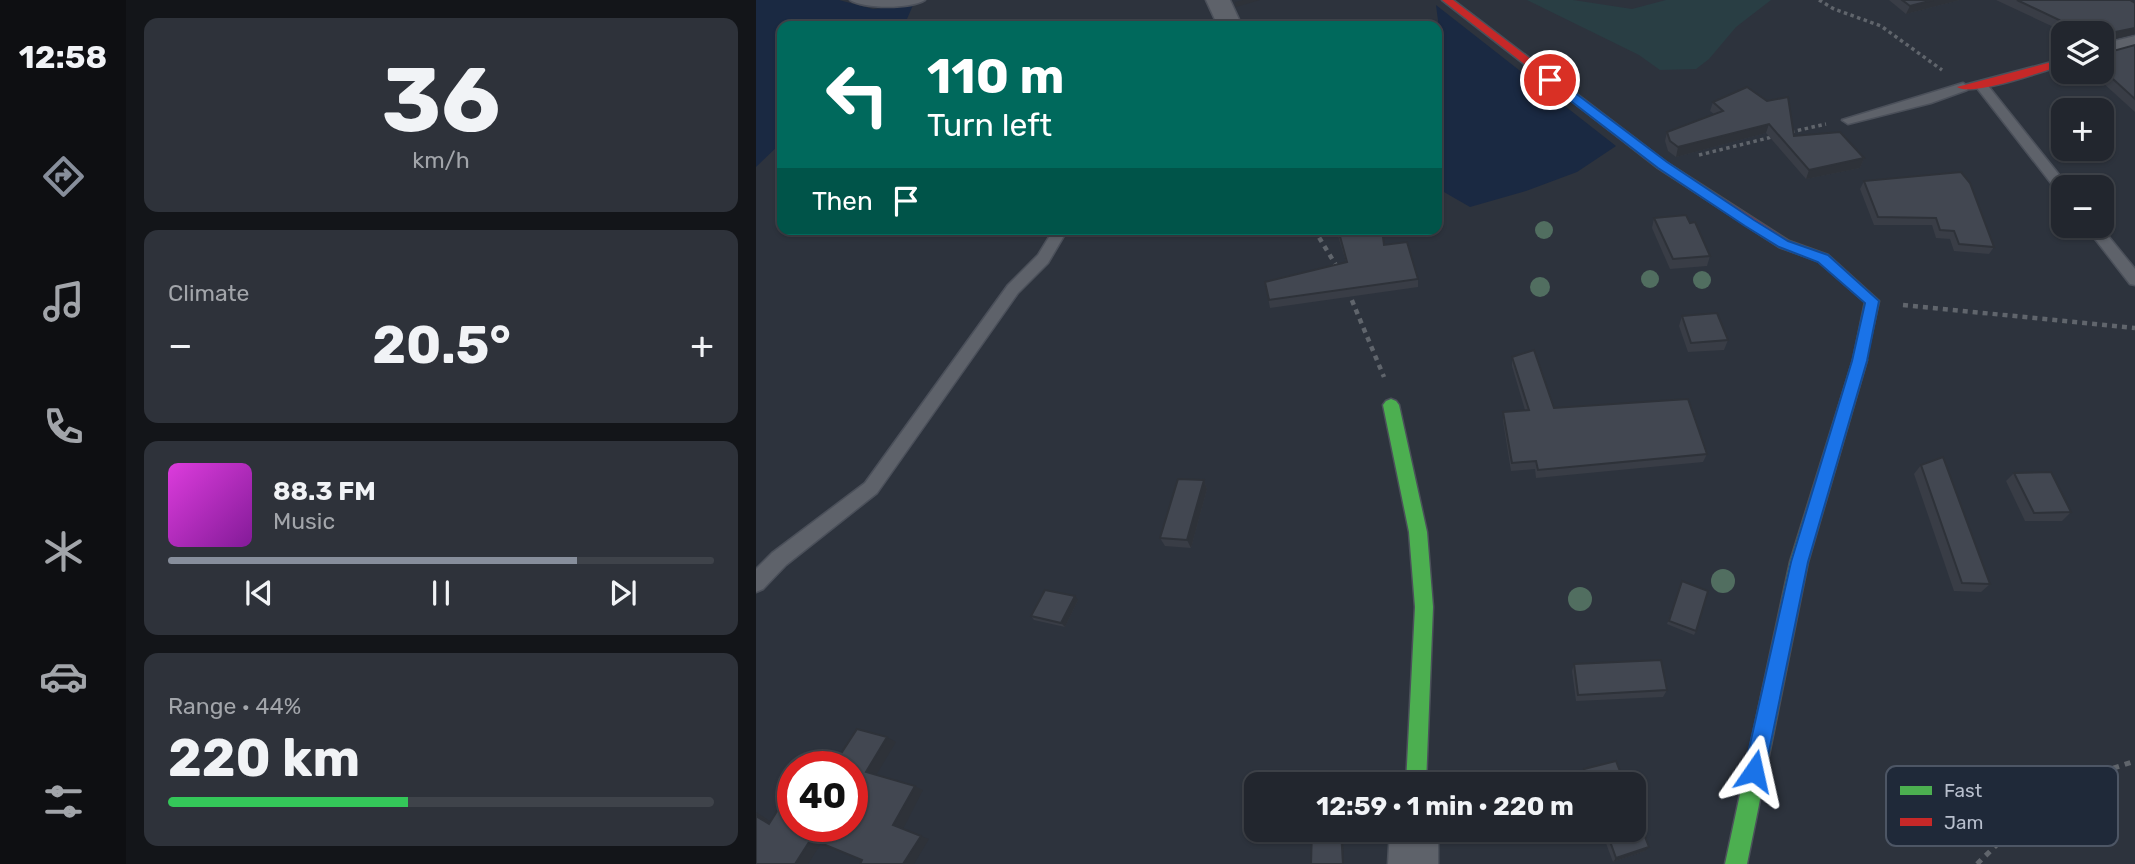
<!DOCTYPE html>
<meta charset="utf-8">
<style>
body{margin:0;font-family:Rubik,sans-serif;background:#2e323a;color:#f1f3f6;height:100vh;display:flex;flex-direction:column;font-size:26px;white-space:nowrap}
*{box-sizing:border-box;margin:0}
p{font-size:23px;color:#a2a5aa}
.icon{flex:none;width:38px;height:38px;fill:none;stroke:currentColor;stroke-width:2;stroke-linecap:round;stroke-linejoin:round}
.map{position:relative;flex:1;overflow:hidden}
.details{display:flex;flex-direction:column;gap:18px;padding:18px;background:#131519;width:630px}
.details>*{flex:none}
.guide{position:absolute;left:21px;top:21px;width:665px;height:214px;border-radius:14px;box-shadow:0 2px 5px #0004,0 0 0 2px #3f434a;background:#00695c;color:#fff;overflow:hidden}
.buttons{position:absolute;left:1295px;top:21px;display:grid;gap:14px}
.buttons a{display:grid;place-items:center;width:63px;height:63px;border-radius:14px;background:#22262e;box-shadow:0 2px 5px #0004,0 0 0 2px #3f434a;font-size:35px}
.speed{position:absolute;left:21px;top:751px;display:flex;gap:14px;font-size:35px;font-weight:700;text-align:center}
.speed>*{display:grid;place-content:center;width:91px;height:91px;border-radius:50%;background:#22262e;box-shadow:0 2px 5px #0004,0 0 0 2px #3f434a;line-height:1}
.speed .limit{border:10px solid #d22;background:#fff;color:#111}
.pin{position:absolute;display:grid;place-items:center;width:60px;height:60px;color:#fff;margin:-30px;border:4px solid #fff;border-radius:50%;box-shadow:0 2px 7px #0007}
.me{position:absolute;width:77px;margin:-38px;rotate:11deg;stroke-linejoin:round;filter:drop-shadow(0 0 5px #0008)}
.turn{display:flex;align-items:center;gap:24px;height:147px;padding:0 35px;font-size:32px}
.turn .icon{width:91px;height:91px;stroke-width:2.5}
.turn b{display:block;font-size:49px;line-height:60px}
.then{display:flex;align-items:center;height:66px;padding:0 35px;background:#0003;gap:14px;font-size:26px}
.big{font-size:52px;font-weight:700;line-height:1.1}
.details .widget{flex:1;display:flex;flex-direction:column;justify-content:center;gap:10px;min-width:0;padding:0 24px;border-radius:14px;background:#2e323a}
.details .dial{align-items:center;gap:0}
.dial b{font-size:91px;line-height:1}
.song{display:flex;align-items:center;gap:21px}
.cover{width:84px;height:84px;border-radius:10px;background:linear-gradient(135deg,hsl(300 70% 55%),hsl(290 70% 35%))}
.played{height:7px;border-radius:4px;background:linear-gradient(90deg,#878e9b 75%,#3f434a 75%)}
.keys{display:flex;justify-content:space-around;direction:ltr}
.heat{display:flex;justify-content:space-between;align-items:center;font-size:38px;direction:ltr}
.charge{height:10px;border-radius:5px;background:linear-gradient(90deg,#34c759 44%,#3f434a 0)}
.trip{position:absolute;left:488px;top:772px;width:402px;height:70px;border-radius:14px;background:#22262e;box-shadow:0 2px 5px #0004,0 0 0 2px #3f434a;font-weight:700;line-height:70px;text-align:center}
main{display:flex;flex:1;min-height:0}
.tab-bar{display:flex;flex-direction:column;width:126px;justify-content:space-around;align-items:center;background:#0e0f12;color:#a2a5aa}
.tab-bar .icon{width:49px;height:49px}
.tab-bar .on{color:#878e9b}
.tab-bar b{font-size:32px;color:#f1f3f6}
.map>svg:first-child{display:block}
.green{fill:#293e44}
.water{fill:#1a2942}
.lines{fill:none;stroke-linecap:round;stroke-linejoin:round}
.lane-casing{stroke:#4b505a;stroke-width:3}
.street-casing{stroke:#4b505a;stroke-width:3}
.fast-casing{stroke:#4b505a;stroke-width:3}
.jam-casing{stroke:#4b505a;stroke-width:3}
.path-far2{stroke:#60656c;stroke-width:3.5;stroke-dasharray:3.5 3.5;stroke-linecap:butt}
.path-far1{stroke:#60656c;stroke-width:4.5;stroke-dasharray:5 5;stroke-linecap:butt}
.path{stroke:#60656c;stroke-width:5;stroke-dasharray:6 6;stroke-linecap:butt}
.lane{fill:#5e626a;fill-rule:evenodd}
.street{fill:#5e626a;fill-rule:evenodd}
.fast{fill:#4caf50;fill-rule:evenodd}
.jam{fill:#c62828;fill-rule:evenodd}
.tree{fill:#516e60}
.wall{fill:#393d46}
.shaded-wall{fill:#2e3239}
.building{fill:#424751;stroke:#2e3239;stroke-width:2}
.route{fill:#1a73e8;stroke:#114b97;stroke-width:2}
.key{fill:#1f2939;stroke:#4d5665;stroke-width:2}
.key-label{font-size:19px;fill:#b8bfcd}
</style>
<main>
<nav class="tab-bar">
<b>12:58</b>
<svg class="icon on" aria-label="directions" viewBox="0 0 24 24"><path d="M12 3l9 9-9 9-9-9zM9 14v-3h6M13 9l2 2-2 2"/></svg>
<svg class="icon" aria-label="music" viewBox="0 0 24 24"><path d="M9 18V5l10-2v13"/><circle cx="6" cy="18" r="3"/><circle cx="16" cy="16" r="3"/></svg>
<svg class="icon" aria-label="phone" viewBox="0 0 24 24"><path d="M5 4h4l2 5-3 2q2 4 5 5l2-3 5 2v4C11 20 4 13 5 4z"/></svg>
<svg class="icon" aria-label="climate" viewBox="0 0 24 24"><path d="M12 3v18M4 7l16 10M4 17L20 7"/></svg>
<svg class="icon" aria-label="car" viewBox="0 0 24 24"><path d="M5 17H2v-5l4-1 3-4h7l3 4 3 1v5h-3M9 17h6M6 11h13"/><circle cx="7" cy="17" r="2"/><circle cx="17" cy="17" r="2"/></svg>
<svg class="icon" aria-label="filters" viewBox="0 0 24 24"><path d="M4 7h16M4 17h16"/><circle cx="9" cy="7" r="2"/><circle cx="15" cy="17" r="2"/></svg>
</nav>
<section class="details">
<div class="widget dial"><b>36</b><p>km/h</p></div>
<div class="widget"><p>Climate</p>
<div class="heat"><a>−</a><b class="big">20.5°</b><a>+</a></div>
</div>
<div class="widget">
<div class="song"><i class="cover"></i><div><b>88.3 FM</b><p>Music</p></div></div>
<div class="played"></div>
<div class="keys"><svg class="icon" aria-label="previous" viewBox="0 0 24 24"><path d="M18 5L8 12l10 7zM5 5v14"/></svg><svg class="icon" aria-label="pause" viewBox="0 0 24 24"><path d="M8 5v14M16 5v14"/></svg><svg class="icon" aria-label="next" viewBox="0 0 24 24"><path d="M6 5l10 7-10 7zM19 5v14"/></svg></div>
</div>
<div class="widget"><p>Range · 44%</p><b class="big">220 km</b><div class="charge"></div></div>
</section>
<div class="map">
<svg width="1379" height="864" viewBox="0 0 1379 864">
<rect width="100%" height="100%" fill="#2d333d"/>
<path class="green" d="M771 0H817L876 9 910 0H1015L980 27 953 59 940 69 904 70 883 55Z"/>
<g class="water">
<path d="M0 0H83L117 9 157 5 148 26H26V142L0 167Z"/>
<path d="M680 5 860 146 821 172 770 191 714 207 681 188V38L684 36Z"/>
</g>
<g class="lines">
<defs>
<g id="lane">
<path d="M94 0H169C155 9 108 9 94 0Z"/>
<path d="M1225 81 1229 82 1312 186 1307 187V193L1302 192 1221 88 1219 85Z"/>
<path d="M1207 83 1213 87 1211 90 1175 103 1092 124 1086 120Z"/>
<path d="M1329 226H1344L1379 269V285L1374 284Z"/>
<path d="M298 229H312L292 263 262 293 121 493 30 565 7 589 0 592V569L16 553 109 483 252 285 282 255Z"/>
</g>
<g id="street">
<path d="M450 0H474L486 26H462Z"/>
<path d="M1379 36V51L1346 59V44Z"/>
<path d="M634 830H682V864H632Z"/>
</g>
<g id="fast">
<path d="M1104 354 1111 360 1052 562 991 864H969L1034 562 1097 360Z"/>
<path d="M635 399 640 401 643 405 671 532 677 607 670 784H650L659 607 653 532 627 405 630 401Z"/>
</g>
<g id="jam">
<path d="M686 0H697L910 162 1033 241 1072 255 1123 301 1109 364 1104 366 1097 360 1109 302 1062 261 1023 247 902 168Z"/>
<path d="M1307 59V65C1288 71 1216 97 1201 87Z"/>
</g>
</defs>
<use href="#lane" class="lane-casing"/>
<use href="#street" class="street-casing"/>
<use href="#fast" class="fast-casing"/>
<use href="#jam" class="jam-casing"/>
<g class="path-far2">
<path d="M1063 0 1078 9 1125 26 1186 70"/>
<path d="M1035 132 1070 124"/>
<path d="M943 155 1016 137"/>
</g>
<g class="path-far1">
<path d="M525 229 559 234"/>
<path d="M558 229 581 267"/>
<path d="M592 291 628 377"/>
<path d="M1147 305 1379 328"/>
</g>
<path class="path" d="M1221 864 1256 830 1340 774 1379 761"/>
<use href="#lane" class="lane"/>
<use href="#street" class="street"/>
<use href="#fast" class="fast"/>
<use href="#jam" class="jam"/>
</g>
<g class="tree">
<circle cx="788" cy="230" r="9"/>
<circle cx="894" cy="279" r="9"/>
<circle cx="946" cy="280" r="9"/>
<circle cx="784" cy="287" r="10"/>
<circle cx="967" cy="581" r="12"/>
<circle cx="824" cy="599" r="12"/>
</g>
<g class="wall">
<path d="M1133 0H1204L1150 14Z"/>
<path d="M1240 0H1374L1379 34 1349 41 1350 53 1379 45V112L1335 72H1346V33H1307V47L1298 39 1303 31 1304 30Z"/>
<path d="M991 87 1038 136 1108 158 1104 168 1050 179 1010 133 920 157 912 151 909 141 911 132 958 114 954 111 957 102Z"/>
<path d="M1108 181 1238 247 1233 254 1198 251 1194 239 1180 238 1176 225H1118L1104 189Z"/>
<path d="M898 218 934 223 954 256 951 266 914 269 896 228Z"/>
<path d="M580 229H626L628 245 662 279V287L514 308 509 282 590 262Z"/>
<path d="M926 316 972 340 968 350 932 352 923 326Z"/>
<path d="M756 357 798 408 951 454 947 462 780 478 779 469 755 471 747 421V412L769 410 756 366Z"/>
<path d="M1165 465 1234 584 1225 592 1198 591 1158 474Z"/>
<path d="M1258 473 1315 512 1306 521H1269L1250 481Z"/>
<path d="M448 480 451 489 435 548 409 546 404 538Z"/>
<path d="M926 581 940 631 938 635 911 624Z"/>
<path d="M322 600 309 627 278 620 275 616Z"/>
<path d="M818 664 911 690 907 697 820 701 816 671Z"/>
<path d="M828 769 869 784H829L826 774Z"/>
<path d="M845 830H878L889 851 857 862Z"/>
</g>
<g class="shaded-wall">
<path d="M487 0H504L480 7 479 2Z"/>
<path d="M1177 0H1204L1150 14 1154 6Z"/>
<path d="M1379 28V34L1346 42 1349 34Z"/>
<path d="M1013 124 1010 133 920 157 922 147Z"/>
<path d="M1108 158 1104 168 1050 179 1053 170Z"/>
<path d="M448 480 451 489 435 548 431 540Z"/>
<path d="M319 596 322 600 309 627 305 623Z"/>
<path d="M131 737 140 742 119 777 110 772Z"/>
<path d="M159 786 167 790 147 829 137 825Z"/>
<path d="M0 812 24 828 13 824 0 816Z"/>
<path d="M585 830H587L588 864H587Z"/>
<path d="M165 836 173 839 158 864H147Z"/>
<path d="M55 839 66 842 52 864H39Z"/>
<path d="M893 847 889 851 857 862 860 858Z"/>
</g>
<g class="building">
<path d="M1146 0H1177L1154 6Z"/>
<path d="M1261 0H1374L1379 3V28L1349 34 1350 53 1379 45V99L1346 69V33H1307V35L1303 31 1318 27Z"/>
<path d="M991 87 1011 101 1032 97 1038 136 1084 132 1108 158 1053 170 1013 124 922 147 914 141 911 132 967 111 957 102Z"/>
<path d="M1205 172 1214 183 1238 247 1203 244 1198 231 1184 230 1180 218 1122 217 1108 181Z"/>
<path d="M930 215 934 223 939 222 954 256 917 259 898 218Z"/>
<path d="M582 229H626L628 245 651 242 662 279 513 300 509 282 591 262Z"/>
<path d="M961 313 972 340 935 343 926 316Z"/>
<path d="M778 350 798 408 932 399 951 454 782 470 780 461 756 463 747 412 773 410 756 357Z"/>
<path d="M1187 457 1234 584 1206 583 1165 465Z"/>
<path d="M1295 472 1315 512 1278 513 1258 473Z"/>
<path d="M422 479 448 480 431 540 404 538Z"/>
<path d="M926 581 952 591 940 631 913 621Z"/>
<path d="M289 590 319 596 305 623 275 616Z"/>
<path d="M905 660 911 690 822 695 818 664Z"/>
<path d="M101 729 131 737 110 772 159 786 137 825 165 836 147 864H104L106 860 55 839 39 864H0V816L13 824 23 808 37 813V826H96V766H77Z"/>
<path d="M860 761 869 784H833L828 769Z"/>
<path d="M878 809 893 847 860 858 850 830H878Z"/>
<path d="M556 830H585L587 864H555Z"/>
</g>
<path class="route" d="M790 77H798L911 162 998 220 1032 241 1072 255 1123 301 1111 361 1052 562 1009 771 1006 778 998 781 991 778 988 771 1035 562 1096 361 1109 303 1062 262 1023 247 989 226 902 168 790 82Z"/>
<rect x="1130" y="766" width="232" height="80" rx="10" class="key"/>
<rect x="1144" y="786" width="32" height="9" fill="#4caf50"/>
<rect x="1144" y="818" width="32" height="8" fill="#c62828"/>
<g class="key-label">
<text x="1188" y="797">Fast</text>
<text x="1188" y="829">Jam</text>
</g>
</svg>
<div class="buttons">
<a><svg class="icon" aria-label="layers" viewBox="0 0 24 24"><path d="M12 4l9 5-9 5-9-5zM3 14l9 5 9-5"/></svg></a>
<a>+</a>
<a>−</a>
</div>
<div class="speed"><div class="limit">40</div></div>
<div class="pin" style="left:794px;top:80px;background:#d93025"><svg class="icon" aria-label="arrive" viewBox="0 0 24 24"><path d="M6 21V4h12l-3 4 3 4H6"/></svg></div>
<svg class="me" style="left:998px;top:771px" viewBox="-20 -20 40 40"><path d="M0-17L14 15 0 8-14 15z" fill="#1a73e8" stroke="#fff" stroke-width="4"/></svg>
<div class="trip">12:59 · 1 min · 220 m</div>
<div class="guide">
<div class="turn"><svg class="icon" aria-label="left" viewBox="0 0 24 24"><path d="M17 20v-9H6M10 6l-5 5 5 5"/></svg><div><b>110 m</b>Turn left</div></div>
<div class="then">Then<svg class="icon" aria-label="arrive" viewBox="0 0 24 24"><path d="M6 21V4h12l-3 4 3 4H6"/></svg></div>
</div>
</div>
</main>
